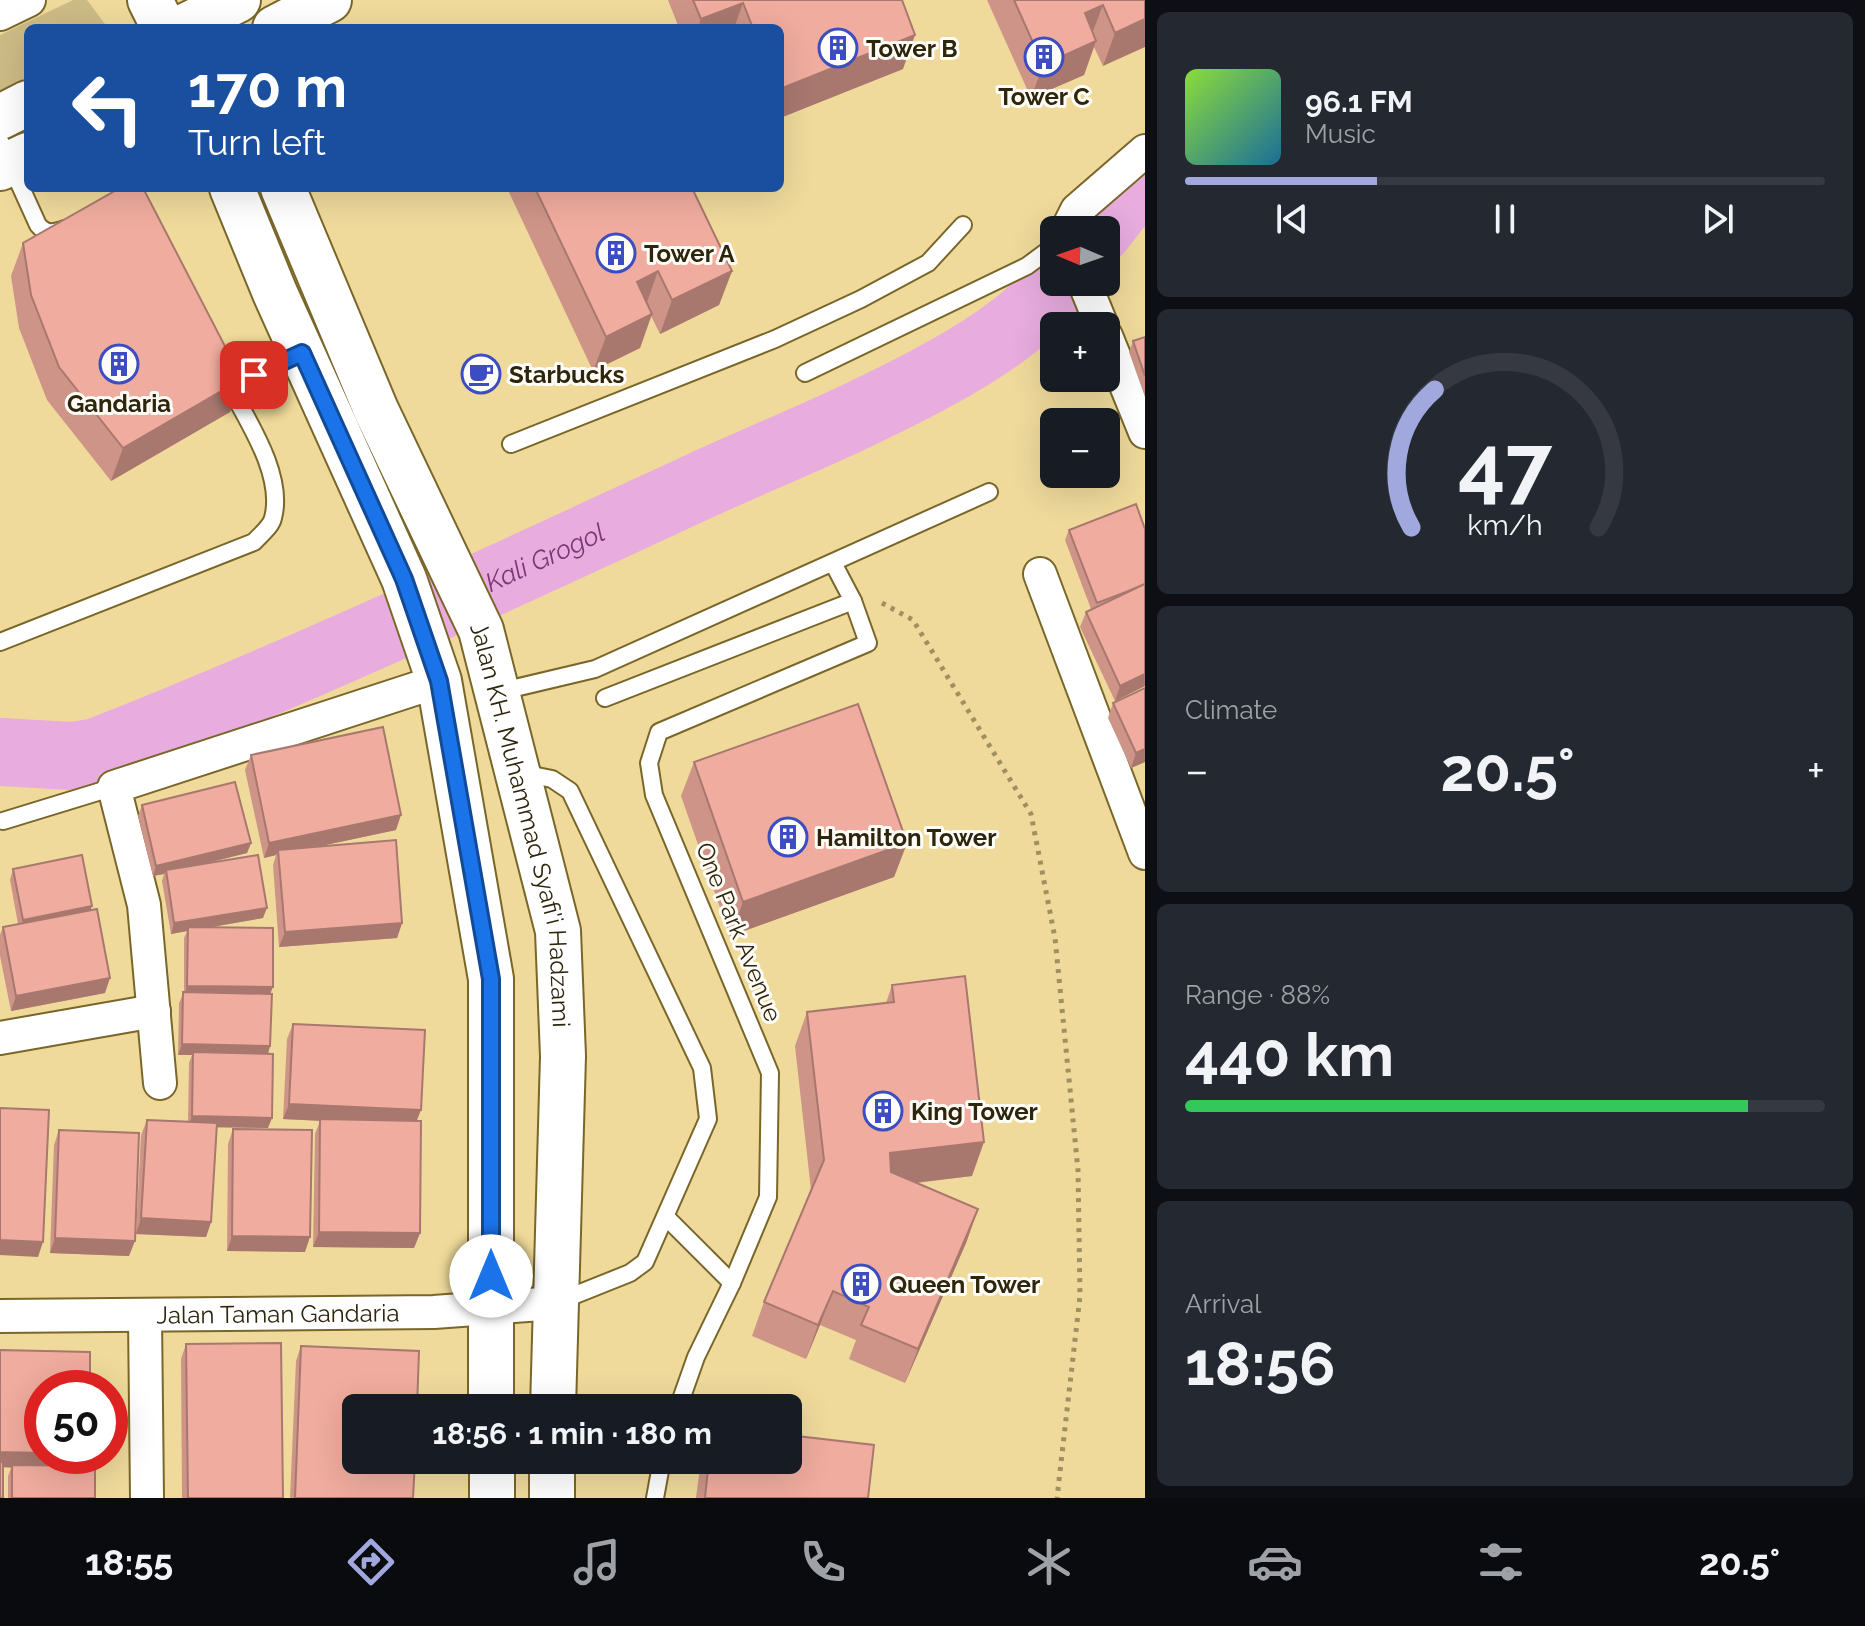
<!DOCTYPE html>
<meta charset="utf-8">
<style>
body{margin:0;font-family:Raleway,sans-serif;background:#242831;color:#f1f3f6;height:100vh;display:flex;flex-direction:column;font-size:30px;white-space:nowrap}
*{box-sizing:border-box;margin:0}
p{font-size:26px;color:#9ea1a6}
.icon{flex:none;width:44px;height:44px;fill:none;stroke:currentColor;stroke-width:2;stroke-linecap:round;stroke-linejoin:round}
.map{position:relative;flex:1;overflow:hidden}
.panel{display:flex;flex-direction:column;gap:12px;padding:12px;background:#0d0f14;width:720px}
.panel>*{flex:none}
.top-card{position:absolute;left:24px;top:24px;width:760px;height:168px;border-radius:12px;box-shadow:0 8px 32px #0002;background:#1a4fa0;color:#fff;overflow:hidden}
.needle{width:52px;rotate:272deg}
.controls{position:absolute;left:1040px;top:216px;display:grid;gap:16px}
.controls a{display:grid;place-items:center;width:80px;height:80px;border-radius:12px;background:#171b24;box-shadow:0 8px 32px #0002;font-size:40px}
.speed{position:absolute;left:24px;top:1370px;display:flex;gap:16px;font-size:40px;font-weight:700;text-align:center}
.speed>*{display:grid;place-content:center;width:104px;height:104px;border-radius:50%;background:#171b24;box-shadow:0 8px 32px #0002;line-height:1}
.speed .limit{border:12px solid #d22;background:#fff;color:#111}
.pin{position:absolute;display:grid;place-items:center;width:68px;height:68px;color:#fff;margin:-34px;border-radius:16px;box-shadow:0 4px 12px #0006}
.me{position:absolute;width:88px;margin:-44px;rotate:0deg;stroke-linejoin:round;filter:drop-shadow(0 0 6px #0008)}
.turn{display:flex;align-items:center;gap:28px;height:168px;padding:0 32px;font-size:36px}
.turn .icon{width:104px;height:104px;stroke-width:2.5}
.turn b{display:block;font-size:56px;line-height:68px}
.big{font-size:60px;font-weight:700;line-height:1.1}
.panel .tile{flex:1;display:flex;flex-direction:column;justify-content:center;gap:12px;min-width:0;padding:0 28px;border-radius:12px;background:#242831}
.panel .dial{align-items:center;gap:0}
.dial svg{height:208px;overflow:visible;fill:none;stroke:#363941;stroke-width:7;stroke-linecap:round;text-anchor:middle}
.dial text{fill:#f1f3f6;stroke:none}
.song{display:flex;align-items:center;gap:24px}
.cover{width:96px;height:96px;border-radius:12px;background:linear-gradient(135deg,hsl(90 70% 55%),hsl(200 70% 35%))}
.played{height:8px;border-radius:4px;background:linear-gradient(90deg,#a0a8de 30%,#363941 30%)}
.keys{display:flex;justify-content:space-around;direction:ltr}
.heat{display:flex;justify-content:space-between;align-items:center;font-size:44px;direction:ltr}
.charge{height:12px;border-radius:6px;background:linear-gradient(90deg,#34c759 88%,#363941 0)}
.trip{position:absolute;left:342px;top:1394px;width:460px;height:80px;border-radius:12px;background:#171b24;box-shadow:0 8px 32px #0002;font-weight:700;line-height:80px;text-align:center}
.menu{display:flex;height:128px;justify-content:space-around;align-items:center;background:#090b0e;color:#9ea1a6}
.menu .icon{width:56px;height:56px}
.menu .selected{color:#a0a8de}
.menu b{font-size:36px;color:#f1f3f6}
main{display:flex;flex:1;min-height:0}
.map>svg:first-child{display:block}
.green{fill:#cdbb86}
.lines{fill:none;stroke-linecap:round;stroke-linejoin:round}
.river{stroke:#e8acdf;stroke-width:68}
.service-casing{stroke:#796629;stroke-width:20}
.minor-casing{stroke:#796629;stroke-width:36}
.secondary-casing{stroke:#796629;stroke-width:48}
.path{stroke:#a09061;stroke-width:5;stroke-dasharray:4 6;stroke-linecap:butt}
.service{stroke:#fff;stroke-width:16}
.minor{stroke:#fff;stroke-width:32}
.secondary{stroke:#fff;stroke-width:44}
.wall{fill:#ce9488}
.shaded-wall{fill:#a8786f}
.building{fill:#f0ac9e;stroke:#a8786f;stroke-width:2}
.route-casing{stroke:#114b97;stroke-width:20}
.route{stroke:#1a73e8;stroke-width:14}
.labels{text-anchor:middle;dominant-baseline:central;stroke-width:6;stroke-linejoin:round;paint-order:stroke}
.poi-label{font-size:24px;font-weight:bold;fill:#2d250c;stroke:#fefcf6;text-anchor:start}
.street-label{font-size:24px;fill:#2d250c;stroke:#fefcf6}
.water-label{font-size:26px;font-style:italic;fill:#7c3775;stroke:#fefcf6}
</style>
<main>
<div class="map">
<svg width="1145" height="1498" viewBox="0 0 1145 1498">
<rect width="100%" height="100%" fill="#efda9b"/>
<path class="green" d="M73 0H87L108 28H28V83L0 97V35Z"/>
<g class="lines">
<g class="river">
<path d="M1099 230 1118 205 1145 183"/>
<path id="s1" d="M0 752 72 756 97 752C303 671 503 577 704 484 794 442 1006 362 1057 282"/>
</g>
<defs>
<g id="service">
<path d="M0 141 38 225C46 235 54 233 65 229"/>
<path d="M805 373 1027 266 1054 246"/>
<path d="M230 387 300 354"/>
<path d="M511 444 775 339 861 299 928 263 963 225"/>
<path d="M0 642 254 542C260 535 271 527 273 518 285 473 244 416 225 378"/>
<path d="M498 692 595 669 989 492"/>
<path d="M605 698 853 601 833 563"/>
<path d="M522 773 552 779 570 791 702 1068 708 1119 645 1262 630 1273 560 1301"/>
<path d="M3 821 114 787"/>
<path d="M667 1218 732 1283"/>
<path d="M678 1408 696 1357 732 1283 768 1197 770 1073 654 795 649 763 659 732 868 643 853 601"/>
<path d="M655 1498 662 1460"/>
</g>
<g id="minor">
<path d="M0 14 29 0"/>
<path d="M1067 230 1077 210 1145 151"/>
<path d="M1084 282 1102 326"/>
<path d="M1106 336 1145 432"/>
<path d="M1040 574 1145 853"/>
<path d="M0 1038 154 1011"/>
<path d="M160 1083 144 905 114 787 439 681"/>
<path id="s2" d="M0 1316 434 1312 555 1303"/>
<path d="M145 1317 147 1498"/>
</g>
<g id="secondary">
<path d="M150 0 164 28"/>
<path d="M181 28 238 0"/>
<path d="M275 28 329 0"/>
<path d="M0 117 28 103"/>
<path d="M0 168 28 155"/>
<path d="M232 188 275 293 404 579 439 681 491 979V1408"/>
<path id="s3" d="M283 188 376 410 481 630 558 931 563 1056 553 1408"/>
<path d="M492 1460V1498"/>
<path d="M552 1498V1460"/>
</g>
</defs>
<use href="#service" class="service-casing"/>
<use href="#minor" class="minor-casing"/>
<use href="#secondary" class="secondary-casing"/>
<path class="path" d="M882 603 913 620 1031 814 1055 938 1078 1170 1080 1296 1057 1498"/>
<use href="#service" class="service"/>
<use href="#minor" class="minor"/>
<use href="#secondary" class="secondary"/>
</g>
<g class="wall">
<path d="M668 0H902L903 69 780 118V28H679Z"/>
<path d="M987 0H1145L1103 66 1094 47 1084 75 1031 98Z"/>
<path d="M507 188H692L732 271 719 305 660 334 651 316 640 348 593 371Z"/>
<path d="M23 243 242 379 230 412 111 481 47 400 19 328 11 276Z"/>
<path d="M1145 337V397L1129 352 1133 341Z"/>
<path d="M1145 529V686L1115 701 1080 627 1086 612 1091 609 1065 540 1069 530Z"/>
<path d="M1145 688V762L1131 768 1108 718 1113 703Z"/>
<path d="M251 755 396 830 315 847 402 923 397 938 279 947 273 865 276 855 264 858 245 770Z"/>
<path d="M694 762 907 843 894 877 730 936 681 796Z"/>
<path d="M142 805 251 843 247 853 204 864 263 918 207 928 270 994V1046L268 1054V1128L216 1127 211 1222 206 1237 136 1234 141 1135 147 1120 188 1121 189 1063 192 1055H178L179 1003 184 992V938L187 931 171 934 162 881 164 874 153 876 138 816Z"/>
<path d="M13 869 91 910 105 993 11 1011 0 956V935L3 927 18 924 10 880Z"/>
<path d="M892 985 972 1176 917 1183 978 1209 966 1243 905 1383 849 1359 856 1340 820 1325 806 1359 752 1336 764 1302 811 1190 795 1046 807 1012 886 1003Z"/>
<path d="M293 1024 417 1121 420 1233 414 1248 313 1247 315 1134 320 1121 283 1119 287 1039Z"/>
<path d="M233 1129 305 1252 227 1251 228 1144Z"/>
<path d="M59 1130 129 1256 50 1253 54 1145Z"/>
<path d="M186 1344 283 1498H182L181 1359Z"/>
<path d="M301 1346 413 1498H290L296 1361Z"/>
<path d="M0 1350 42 1456H88L84 1466 95 1498H8V1476L11 1468 3 1467Z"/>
<path d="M701 1460H788L868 1498H696Z"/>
</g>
<g class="shaded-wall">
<path d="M743 3 734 28H698L701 19Z"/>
<path d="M1103 5 1090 39 1085 13Z"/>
<path d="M1145 19V47L1103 66 1115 33Z"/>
<path d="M915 35 903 69 780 118V89Z"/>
<path d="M1096 41 1084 75 1031 98 1043 65Z"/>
<path d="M658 271 646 305 637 282Z"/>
<path d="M732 271 719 305 660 334 672 300Z"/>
<path d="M652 314 640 348 593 371 606 337Z"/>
<path d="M242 379 230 412 111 481 123 448Z"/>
<path d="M1145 674V686L1115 701 1120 686Z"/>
<path d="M1145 749V762L1131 768 1136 753Z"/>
<path d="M401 815 396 830 279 855 278 850 276 855 264 858 269 843Z"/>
<path d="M251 843 247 853 166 873V870L164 874 153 876 156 866Z"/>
<path d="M907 843 894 877 730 936 743 902Z"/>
<path d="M92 906 88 916 20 931 23 920Z"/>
<path d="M267 908 263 918 188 931V927L187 931 171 934 174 923Z"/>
<path d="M402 923 397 938 279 947 285 932Z"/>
<path d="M110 978 105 993 11 1011 16 996Z"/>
<path d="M187 986 273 987 269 997H184Z"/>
<path d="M182 1044 270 1046 267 1057 193 1052 192 1055H178Z"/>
<path d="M289 1104 421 1110 415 1125 283 1119Z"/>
<path d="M192 1116 272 1118 268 1128 188 1127Z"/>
<path d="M984 1142 972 1176 877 1187 890 1153Z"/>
<path d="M978 1209 966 1243 905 1383 918 1349Z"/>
<path d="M141 1218 211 1222 206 1237 136 1234Z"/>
<path d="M319 1232 420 1233 414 1248 313 1247Z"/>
<path d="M232 1236 310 1237 305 1252 227 1251Z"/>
<path d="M55 1238 135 1241 129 1256 50 1253Z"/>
<path d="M0 1240 43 1242 38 1257 0 1255Z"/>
<path d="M833 1291 820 1325 806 1359 818 1325Z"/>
<path d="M0 1452 42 1453V1456H88L83 1469 0 1467Z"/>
</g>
<g class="building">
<path d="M693 0H902L915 35 780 89V28H753L743 3 701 19Z"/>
<path d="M1014 0H1145V19L1115 33 1103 5 1085 13 1096 41 1043 65Z"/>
<path d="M120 188H143L242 379 123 448 59 367 31 295 23 243Z"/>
<path d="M535 188H692L732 271 672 300 658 271 637 282 652 314 606 337Z"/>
<path d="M1145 337V376L1133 341Z"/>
<path d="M1136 504 1145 529V584L1126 592 1097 603 1069 530Z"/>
<path d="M1145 584V674L1120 686 1086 612Z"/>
<path d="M1145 688V749L1136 753 1113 703Z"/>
<path d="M858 704 907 843 743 902 694 762Z"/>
<path d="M383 727 401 815 269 843 251 755Z"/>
<path d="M235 782 251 843 156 866 142 805Z"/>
<path d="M396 840 402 923 285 932 278 850Z"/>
<path d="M82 855 92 906 23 920 13 869Z"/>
<path d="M258 855 267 908 174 923 166 870Z"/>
<path d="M97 909 110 978 16 996 3 927Z"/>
<path d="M188 927 273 928V987L187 986Z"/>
<path d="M965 976 984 1142 890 1153 891 1172 978 1209 918 1349 861 1325 869 1307 833 1291 818 1325 764 1302 824 1160 807 1012 894 1002 892 985Z"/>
<path d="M183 992 272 994 270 1046 182 1044Z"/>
<path d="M293 1024 425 1030 421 1110 289 1104Z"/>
<path d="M193 1052 273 1054 272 1118 192 1116Z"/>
<path d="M0 1108 49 1110 43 1242 0 1240Z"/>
<path d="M320 1119 421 1121 420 1233 319 1232Z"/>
<path d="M147 1120 217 1123 211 1222 141 1218Z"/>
<path d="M233 1129 312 1130 310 1237 232 1236Z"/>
<path d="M59 1130 139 1133 135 1241 55 1238Z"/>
<path d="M281 1343 283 1498H188L186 1344Z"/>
<path d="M301 1346 419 1351 417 1408H356V1460H415L413 1498H295Z"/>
<path d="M0 1350 90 1352V1388H42V1453L0 1452Z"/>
<path d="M788 1435 874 1445 868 1498H705L709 1460H788Z"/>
<rect x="0" y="1462" width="3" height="36"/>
<path d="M12 1465 95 1466V1498H12Z"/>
</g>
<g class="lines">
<defs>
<path id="route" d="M254 375 302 353 404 579 439 681 491 979V1276"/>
</defs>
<use href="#route" class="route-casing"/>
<use href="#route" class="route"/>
</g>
<defs>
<symbol id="building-ring" viewBox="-11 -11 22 22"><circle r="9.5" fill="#fefcf6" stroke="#3c4dc1" stroke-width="1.5"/><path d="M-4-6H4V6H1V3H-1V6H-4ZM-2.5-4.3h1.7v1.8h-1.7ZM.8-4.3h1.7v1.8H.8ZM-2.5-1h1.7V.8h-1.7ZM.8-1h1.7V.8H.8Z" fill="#3c4dc1"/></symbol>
<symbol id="cafe-ring" viewBox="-11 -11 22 22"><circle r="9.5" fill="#fefcf6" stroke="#3c4dc1" stroke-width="1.5"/><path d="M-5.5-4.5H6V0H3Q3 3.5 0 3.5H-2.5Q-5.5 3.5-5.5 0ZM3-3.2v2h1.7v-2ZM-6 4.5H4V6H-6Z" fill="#3c4dc1"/></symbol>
</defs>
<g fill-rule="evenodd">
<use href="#building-ring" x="816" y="26" width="44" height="44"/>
<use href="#building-ring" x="1022" y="35" width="44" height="44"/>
<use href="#building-ring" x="594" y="231" width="44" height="44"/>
<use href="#building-ring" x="97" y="342" width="44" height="44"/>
<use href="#cafe-ring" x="459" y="352" width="44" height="44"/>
<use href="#building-ring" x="766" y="815" width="44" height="44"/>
<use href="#building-ring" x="861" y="1089" width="44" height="44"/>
<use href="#building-ring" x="839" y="1262" width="44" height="44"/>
</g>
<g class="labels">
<g class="poi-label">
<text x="866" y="48">Tower B</text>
<text x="1044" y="96" text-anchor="middle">Tower C</text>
<text x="644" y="253">Tower A</text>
<text x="509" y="374">Starbucks</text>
<text x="119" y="403" text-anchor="middle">Gandaria</text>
<text x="816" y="837">Hamilton Tower</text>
<text x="911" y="1111">King Tower</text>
<text x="889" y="1284">Queen Tower</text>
</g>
<g class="street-label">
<text stroke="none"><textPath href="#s3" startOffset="684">Jalan KH. Muhammad Syafi'i Hadzami</textPath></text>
<text transform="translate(739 932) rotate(68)">One Park Avenue</text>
<text stroke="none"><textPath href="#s2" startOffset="278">Jalan Taman Gandaria</textPath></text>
</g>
<g class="water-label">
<text stroke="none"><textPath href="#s1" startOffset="586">Kali Grogol</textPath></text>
</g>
</g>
</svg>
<div class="controls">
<a><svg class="needle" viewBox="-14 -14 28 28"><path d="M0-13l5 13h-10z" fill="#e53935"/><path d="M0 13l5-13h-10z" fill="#9ea1a6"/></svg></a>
<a>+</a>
<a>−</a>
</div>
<div class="speed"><div class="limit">50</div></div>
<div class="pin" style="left:254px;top:375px;background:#d93025"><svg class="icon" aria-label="arrive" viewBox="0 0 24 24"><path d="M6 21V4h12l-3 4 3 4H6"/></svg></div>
<svg class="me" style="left:491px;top:1276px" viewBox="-20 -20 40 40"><circle r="19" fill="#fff"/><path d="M0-13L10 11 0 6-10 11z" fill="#1a73e8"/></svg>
<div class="trip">18:56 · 1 min · 180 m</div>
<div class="top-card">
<div class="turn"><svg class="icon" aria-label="left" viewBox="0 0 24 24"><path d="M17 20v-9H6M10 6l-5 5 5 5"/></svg><div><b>170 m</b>Turn left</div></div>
</div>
</div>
<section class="panel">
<div class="tile">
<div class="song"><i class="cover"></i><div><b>96.1 FM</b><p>Music</p></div></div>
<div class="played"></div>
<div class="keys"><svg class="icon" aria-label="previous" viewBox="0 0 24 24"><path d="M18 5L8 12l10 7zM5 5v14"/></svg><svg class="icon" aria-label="pause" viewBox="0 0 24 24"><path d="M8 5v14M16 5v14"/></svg><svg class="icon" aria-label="next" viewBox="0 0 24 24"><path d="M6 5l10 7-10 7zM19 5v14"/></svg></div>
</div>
<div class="tile dial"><svg viewBox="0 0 100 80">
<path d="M14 69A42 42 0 1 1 86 69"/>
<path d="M14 69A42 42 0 0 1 23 16" stroke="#a0a8de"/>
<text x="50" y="56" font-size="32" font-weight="700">47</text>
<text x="50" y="72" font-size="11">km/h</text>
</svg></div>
<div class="tile"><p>Climate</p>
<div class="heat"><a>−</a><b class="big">20.5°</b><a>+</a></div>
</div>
<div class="tile"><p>Range · 88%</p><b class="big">440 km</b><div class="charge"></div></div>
<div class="tile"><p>Arrival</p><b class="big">18:56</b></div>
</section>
</main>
<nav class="menu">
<b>18:55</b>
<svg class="icon selected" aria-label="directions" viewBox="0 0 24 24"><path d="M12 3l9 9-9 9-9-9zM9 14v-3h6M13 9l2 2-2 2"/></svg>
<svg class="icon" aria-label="music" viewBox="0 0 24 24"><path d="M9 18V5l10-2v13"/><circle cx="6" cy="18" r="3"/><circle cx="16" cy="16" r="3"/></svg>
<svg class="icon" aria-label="phone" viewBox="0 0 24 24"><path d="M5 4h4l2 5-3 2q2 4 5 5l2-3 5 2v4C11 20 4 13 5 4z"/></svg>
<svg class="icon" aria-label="climate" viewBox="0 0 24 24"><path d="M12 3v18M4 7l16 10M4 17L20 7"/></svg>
<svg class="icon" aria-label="car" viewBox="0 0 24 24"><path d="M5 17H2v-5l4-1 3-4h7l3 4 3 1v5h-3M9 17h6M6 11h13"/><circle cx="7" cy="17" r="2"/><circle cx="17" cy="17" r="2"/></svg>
<svg class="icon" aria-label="filters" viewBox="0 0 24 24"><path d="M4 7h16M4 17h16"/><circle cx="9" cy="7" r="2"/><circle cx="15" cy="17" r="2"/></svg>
<b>20.5°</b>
</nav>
